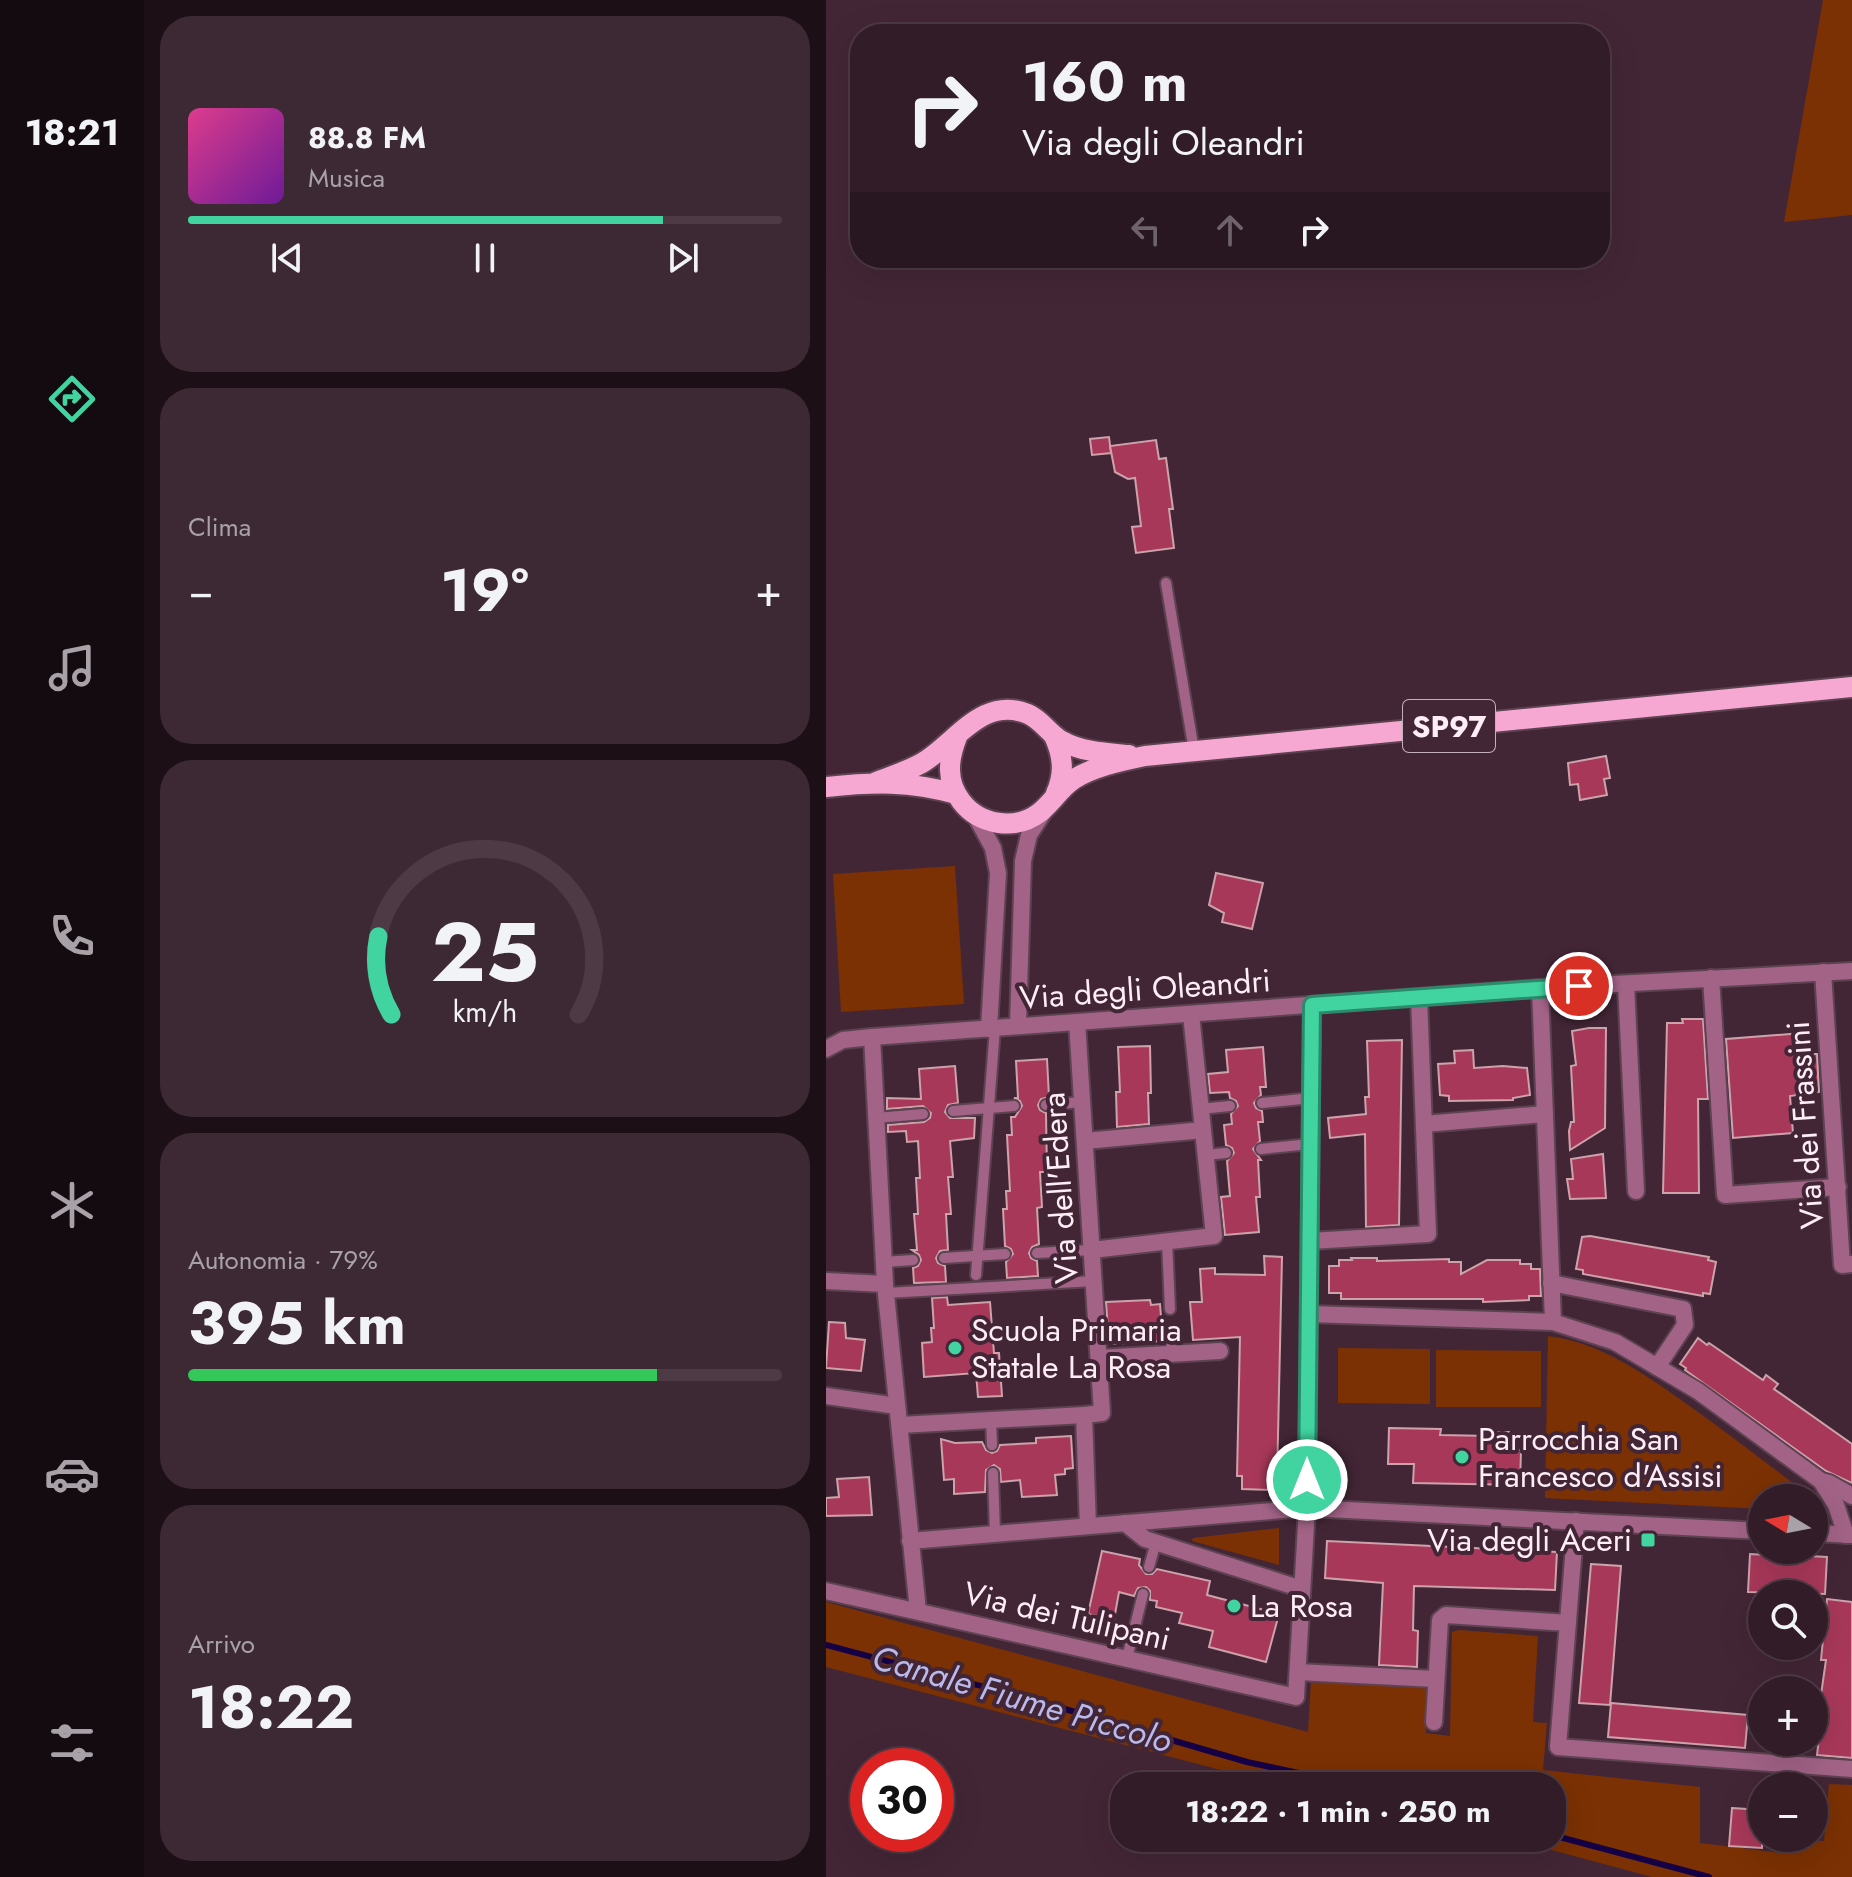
<!DOCTYPE html>
<html lang="it">
<meta charset="utf-8">
<style>
body{margin:0;font-family:Jost,sans-serif;background:#3d2934;color:#f1f3f6;height:100vh;display:flex;flex-direction:column;font-size:30px;white-space:nowrap}
*{box-sizing:border-box;margin:0}
p{font-size:26px;color:#a8a1a8}
.icon{flex:none;width:44px;height:44px;fill:none;stroke:currentColor;stroke-width:2;stroke-linecap:round;stroke-linejoin:round}
.map{position:relative;flex:1;overflow:hidden}
.details{display:flex;flex-direction:column;gap:16px;padding:16px;background:#1c0f16;width:682px}
.details>*{flex:none}
.top-card{position:absolute;left:24px;top:24px;width:760px;height:244px;border-radius:32px;box-shadow:0 8px 32px #0002,0 0 0 2px #4d3a45;background:#321c28;color:#f1f3f6;overflow:hidden}
.needle{width:52px;rotate:280deg}
.fabs{position:absolute;left:922px;top:1484px;display:grid;gap:16px}
.fabs a{display:grid;place-items:center;width:80px;height:80px;border-radius:50%;background:#321c28;box-shadow:0 8px 32px #0002,0 0 0 2px #4d3a45;font-size:40px}
.speed{position:absolute;left:24px;top:1748px;display:flex;gap:16px;font-size:40px;font-weight:700;text-align:center}
.speed>*{display:grid;place-content:center;width:104px;height:104px;border-radius:50%;background:#321c28;box-shadow:0 8px 32px #0002,0 0 0 2px #4d3a45;line-height:1}
.speed .limit{border:12px solid #d22;background:#fff;color:#111}
.pin{position:absolute;display:grid;place-items:center;width:68px;height:68px;color:#fff;margin:-34px;border:4px solid #fff;border-radius:50%;box-shadow:0 2px 8px #0007}
.me{position:absolute;width:88px;margin:-44px;rotate:0deg;stroke-linejoin:round;filter:drop-shadow(0 0 6px #0008)}
.turn{display:flex;align-items:center;gap:28px;height:168px;padding:0 40px;font-size:36px}
.turn .icon{width:104px;height:104px;stroke-width:2.5}
.turn b{display:block;font-size:56px;line-height:68px}
.lanes{display:flex;align-items:center;height:76px;padding:0 40px;background:#0003;justify-content:center;gap:40px;direction:ltr}
.lanes .off{opacity:.35}
.big{font-size:60px;font-weight:700;line-height:1.1}
.details .tile{flex:1;display:flex;flex-direction:column;justify-content:center;gap:12px;min-width:0;padding:0 28px;border-radius:32px;background:#3d2934}
.details .dial{align-items:center;gap:0}
.dial svg{height:208px;overflow:visible;fill:none;stroke:#4d3a45;stroke-width:7;stroke-linecap:round;text-anchor:middle}
.dial text{fill:#f1f3f6;stroke:none}
.song{display:flex;align-items:center;gap:24px}
.cover{width:96px;height:96px;border-radius:12px;background:linear-gradient(135deg,hsl(330 70% 55%),hsl(280 70% 35%))}
.played{height:8px;border-radius:4px;background:linear-gradient(90deg,#41d4a1 80%,#4d3a45 80%)}
.keys{display:flex;justify-content:space-around;direction:ltr}
.heat{display:flex;justify-content:space-between;align-items:center;font-size:44px;direction:ltr}
.charge{height:12px;border-radius:6px;background:linear-gradient(90deg,#34c759 79%,#4d3a45 0)}
.trip{position:absolute;left:284px;top:1772px;width:456px;height:80px;border-radius:32px;background:#321c28;box-shadow:0 8px 32px #0002,0 0 0 2px #4d3a45;font-weight:700;line-height:80px;text-align:center}
main{display:flex;flex:1;min-height:0}
.tabs{display:flex;flex-direction:column;width:144px;justify-content:space-around;align-items:center;background:#140b10;color:#a8a1a8}
.tabs .icon{width:56px;height:56px}
.tabs .current{color:#41d4a1}
.tabs b{font-size:36px;color:#f1f3f6}
.map>svg:first-child{display:block}
.green{fill:#7b3103}
.lines{fill:none;stroke-linecap:round;stroke-linejoin:round}
.stream{stroke:#150046;stroke-width:6}
.building{fill:#a8385a;stroke:#cca2ab;stroke-width:2}
.service-casing{stroke:#5d4251;stroke-width:14}
.minor-casing{stroke:#5d4251;stroke-width:20}
.primary-casing{stroke:#5d4251;stroke-width:24}
.service{stroke:#a26387;stroke-width:10}
.minor{stroke:#a26387;stroke-width:16}
.primary{stroke:#f6a8d3;stroke-width:20}
.route-casing{stroke:#2a8a69;stroke-width:20}
.route{stroke:#41d4a1;stroke-width:14}
.poi-dot{fill:#41d4a1;stroke:#432636;stroke-width:3}
.labels{text-anchor:middle;dominant-baseline:central;stroke-width:8;stroke-linejoin:round;paint-order:stroke}
.shield{fill:#432636;stroke:#c5b1bc;stroke-width:2}
.shield-label{font-size:30px;font-weight:bold;fill:#fdedf5}
.street-label{font-size:32px;fill:#fdedf5;stroke:#432636}
.poi-label{font-size:32px;fill:#fdedf5;stroke:#432636;text-anchor:start}
.water-label{font-size:34px;font-style:italic;fill:#b9b9ec;stroke:#432636}
</style>
<main>
<nav class="tabs">
<b>18:21</b>
<svg class="icon current" aria-label="directions" viewBox="0 0 24 24"><path d="M12 3l9 9-9 9-9-9zM9 14v-3h6M13 9l2 2-2 2"/></svg>
<svg class="icon" aria-label="music" viewBox="0 0 24 24"><path d="M9 18V5l10-2v13"/><circle cx="6" cy="18" r="3"/><circle cx="16" cy="16" r="3"/></svg>
<svg class="icon" aria-label="phone" viewBox="0 0 24 24"><path d="M5 4h4l2 5-3 2q2 4 5 5l2-3 5 2v4C11 20 4 13 5 4z"/></svg>
<svg class="icon" aria-label="climate" viewBox="0 0 24 24"><path d="M12 3v18M4 7l16 10M4 17L20 7"/></svg>
<svg class="icon" aria-label="car" viewBox="0 0 24 24"><path d="M5 17H2v-5l4-1 3-4h7l3 4 3 1v5h-3M9 17h6M6 11h13"/><circle cx="7" cy="17" r="2"/><circle cx="17" cy="17" r="2"/></svg>
<svg class="icon" aria-label="filters" viewBox="0 0 24 24"><path d="M4 7h16M4 17h16"/><circle cx="9" cy="7" r="2"/><circle cx="15" cy="17" r="2"/></svg>
</nav>
<section class="details">
<div class="tile">
<div class="song"><i class="cover"></i><div><b>88.8 FM</b><p>Musica</p></div></div>
<div class="played"></div>
<div class="keys"><svg class="icon" aria-label="previous" viewBox="0 0 24 24"><path d="M18 5L8 12l10 7zM5 5v14"/></svg><svg class="icon" aria-label="pause" viewBox="0 0 24 24"><path d="M8 5v14M16 5v14"/></svg><svg class="icon" aria-label="next" viewBox="0 0 24 24"><path d="M6 5l10 7-10 7zM19 5v14"/></svg></div>
</div>
<div class="tile"><p>Clima</p>
<div class="heat"><a>−</a><b class="big">19°</b><a>+</a></div>
</div>
<div class="tile dial"><svg viewBox="0 0 100 80">
<path d="M14 69A42 42 0 1 1 86 69"/>
<path d="M14 69A42 42 0 0 1 9 39" stroke="#41d4a1"/>
<text x="50" y="56" font-size="32" font-weight="700">25</text>
<text x="50" y="72" font-size="11">km/h</text>
</svg></div>
<div class="tile"><p>Autonomia · 79%</p><b class="big">395 km</b><div class="charge"></div></div>
<div class="tile"><p>Arrivo</p><b class="big">18:22</b></div>
</section>
<div class="map">
<svg width="1026" height="1877" viewBox="0 0 1026 1877">
<rect width="100%" height="100%" fill="#432636"/>
<g class="green">
<path d="M997 0H1026V215L958 222Z"/>
<path d="M129 866 138 1004 15 1012 7 874Z"/>
<path d="M722 1336C775 1343 815 1372 858 1402 902 1433 944 1466 987 1498H936V1509L719 1498Z"/>
<path d="M512 1348 604 1349V1404L512 1403Z"/>
<path d="M610 1350 715 1351V1407H610Z"/>
<path d="M453 1528V1565L366 1541 367 1538Z"/>
<path d="M0 1602 482 1732 485 1680 601 1685 600 1733 624 1736 626 1632 633 1630 712 1636 707 1722 721 1723 717 1770 874 1787V1843L956 1853 957 1842 998 1841 1003 1784 1026 1785V1877H826L681 1838H726V1786H456L0 1667Z"/>
</g>
<g class="lines">
<g class="stream">
<path d="M0 1645 208 1700 421 1762 533 1786"/>
<path d="M726 1835 883 1877"/>
</g>
</g>
<g class="building">
<path d="M283 437 285 453 266 455 264 439Z"/>
<path d="M330 440 333 459 340 458 347 509H343L348 548 310 553 306 527 315 526 309 478 302 479 289 472 284 446Z"/>
<path d="M780 756 784 778 778 779 781 795 754 800 752 784 744 785 742 763Z"/>
<path d="M390 873 437 883 426 929 396 922 398 913 383 905Z"/>
<path d="M856 1019H877L882 1099H872L873 1193H837L841 1023H857Z"/>
<path d="M763 1028H780L779 1128 744 1150 743 1131 745 1122H748L745 1066 750 1065 746 1031Z"/>
<path d="M976 1033V1047L984 1046V1054H991L993 1092 964 1096 967 1133 907 1138 900 1039Z"/>
<path d="M576 1040 573 1225 540 1227 539 1134 504 1138 502 1118 540 1114 539 1097H543L541 1041Z"/>
<path d="M324 1046 325 1093H322L323 1124 291 1127 290 1092H294L292 1047Z"/>
<path d="M437 1047 440 1087H434L435 1095 428 1103 430 1108 436 1111 437 1122H432L434 1141 427 1149 435 1160H432L434 1197H430L433 1232 399 1235 395 1197 404 1196 401 1161 408 1153 406 1148 400 1145 398 1125 406 1124 405 1114 412 1106 410 1101 404 1098 403 1092 384 1093 382 1074 402 1072 400 1050Z"/>
<path d="M647 1050 648 1068 677 1066 701 1068 704 1095 687 1098V1100L623 1101V1096L614 1095 612 1064 629 1063 628 1051Z"/>
<path d="M221 1059 223 1097 215 1099 212 1105 214 1110 220 1113 221 1172H214L216 1207 211 1208 213 1244 206 1247 203 1253 205 1258 211 1261 212 1276 181 1278 180 1262 187 1254 185 1249 179 1246 177 1209H181L180 1191H184L181 1135H186L185 1117H189L196 1106 194 1101 188 1098H192L190 1061Z"/>
<path d="M129 1066 132 1103 122 1105 119 1112 124 1118H149L148 1138 124 1141 127 1177H122L125 1214H120L122 1250 114 1251 110 1258 112 1263 119 1266 120 1282 88 1283 87 1268 92 1266 95 1260 93 1255 86 1250H91L88 1214H92L90 1178H94L92 1141 81 1142 80 1131 62 1132V1125L98 1122 104 1118 105 1113 97 1106 61 1109V1098L95 1099 93 1069Z"/>
<path d="M777 1154 780 1198 744 1199 741 1179H747L745 1159Z"/>
<path d="M764 1236 883 1257 882 1260 890 1262 884 1294 877 1293V1296L757 1274V1270L750 1269 756 1237Z"/>
<path d="M438 1256 456 1257 451 1480H444V1490L416 1489V1476H411L414 1337 367 1340 364 1302H376L374 1269 389 1268V1274L439 1275Z"/>
<path d="M525 1258H551V1261L623 1259V1262H635V1274L661 1260H694V1264H705V1269H714L715 1296H703V1300L657 1302V1299H515V1293H503V1266H513V1260H526Z"/>
<path d="M121 1297 122 1305 164 1302 168 1353H173L176 1396 152 1397 150 1373 98 1377 96 1343 106 1342 105 1328H108L106 1298Z"/>
<path d="M324 1300 325 1305 334 1304 337 1341 283 1344 280 1302Z"/>
<path d="M3 1322 19 1323 20 1338 39 1340 35 1371 0 1368Z"/>
<path d="M872 1338 881 1345 883 1343 937 1380 940 1375 952 1384 948 1389 1026 1444V1483L1000 1471 859 1370 860 1368 854 1364Z"/>
<path d="M563 1428 615 1429 614 1435 665 1436V1432H683V1449L695 1450 694 1485 587 1483 588 1464H562Z"/>
<path d="M245 1436 247 1468 239 1469V1474L229 1475 231 1495 196 1497 194 1480 175 1482 174 1469 168 1465 160 1470 159 1492 128 1494V1479L118 1480 115 1439 129 1443 156 1442 160 1450 166 1453 171 1451 174 1445 210 1443V1438Z"/>
<path d="M43 1477 46 1515 0 1516V1498L13 1497 11 1479Z"/>
<path d="M501 1541 731 1552 729 1590 588 1586 587 1630 592 1631 591 1667 553 1665 557 1583 499 1578Z"/>
<path d="M943 1550 983 1552V1556L1001 1557 999 1594 922 1592 924 1554 942 1555Z"/>
<path d="M276 1551 314 1559 313 1565 320 1574H326L331 1569 384 1581 381 1595 453 1614 440 1662 383 1647 387 1631 353 1623 356 1613 330 1607 331 1601 324 1600V1591L320 1587 312 1588 308 1596 293 1592 288 1620 262 1614Z"/>
<path d="M765 1564 795 1566 784 1705 753 1703Z"/>
<path d="M1001 1599 1026 1602V1758L991 1755 993 1738 989 1737 1000 1660H995Z"/>
<path d="M785 1703 922 1715 919 1748 782 1737Z"/>
<path d="M906 1808 936 1810V1848L903 1846Z"/>
</g>
<g class="lines">
<defs>
<g id="service">
<path d="M340 583 368 751"/>
<path d="M436 1103 485 1098"/>
<path d="M220 1105 256 1102"/>
<path d="M374 1109 404 1106"/>
<path d="M127 1111 188 1106"/>
<path d="M50 1118 97 1114"/>
<path d="M435 1149 484 1144"/>
<path d="M379 1155 400 1153"/>
<path d="M341 1241 344 1309"/>
<path d="M211 1253 266 1250"/>
<path d="M118 1258 179 1254"/>
<path d="M58 1262 87 1260"/>
<path d="M150 1275 169 1028"/>
<path d="M60 1293 268 1281"/>
<path d="M345 1336 346 1353"/>
<path d="M165 1420 166 1445"/>
<path d="M167 1473 169 1534"/>
<path d="M323 1567 330 1542"/>
<path d="M301 1658 317 1594"/>
</g>
<g id="minor">
<path d="M149 815 167 848 172 873 163 1029"/>
<path d="M997 972 1016 1265 1026 1264"/>
<path d="M885 978 899 1195 1012 1187"/>
<path d="M800 984 810 1191"/>
<path d="M714 988 727 1322"/>
<path d="M251 1022 276 1413 258 1415 262 1526"/>
<path d="M192 1026 197 861 203 835 219 810"/>
<path d="M46 1037 59 1284 92 1611"/>
<path d="M0 1049 17 1040 46 1037 714 988 1026 971"/>
<path d="M598 1124 719 1114"/>
<path d="M259 1141 377 1130"/>
<path d="M484 1241 602 1234 593 997"/>
<path d="M266 1250 388 1236 365 1014"/>
<path d="M0 1281 59 1284"/>
<path d="M725 1283 857 1309 859 1325 831 1367"/>
<path d="M483 1314 727 1322 789 1342 872 1391 995 1481 1003 1483 1026 1496"/>
<path d="M273 1358 394 1351"/>
<path d="M0 1396 71 1406"/>
<path d="M74 1425 258 1415"/>
<path d="M995 1481 1010 1505 1020 1535"/>
<path d="M750 1521 732 1747 1026 1769"/>
<path d="M299 1523 319 1539 476 1589"/>
<path d="M988 1533 1026 1535"/>
<path d="M84 1541 481 1508 936 1531"/>
<path d="M0 1591 470 1697 481 1508 486 1005"/>
<path d="M472 1672 609 1679"/>
<path d="M608 1722 614 1620 620 1615 742 1623"/>
</g>
<g id="primary">
<path d="M228 736C237 756 239 773 230 793"/>
<path d="M131 737C122 760 120 781 135 801 153 825 189 831 213 813 226 803 234 788 248 779 269 766 296 761 319 756L1026 687"/>
<path d="M50 782C65 776 82 771 96 763 130 743 156 695 202 714 216 720 223 734 236 741 255 752 281 753 303 755"/>
<path d="M0 787C48 782 84 781 130 794"/>
</g>
</defs>
<use href="#service" class="service-casing"/>
<use href="#minor" class="minor-casing"/>
<use href="#primary" class="primary-casing"/>
<use href="#service" class="service"/>
<use href="#minor" class="minor"/>
<use href="#primary" class="primary"/>
</g>
<g class="lines">
<defs>
<path id="route" d="M481 1480 486 1005 753 986"/>
</defs>
<use href="#route" class="route-casing"/>
<use href="#route" class="route"/>
</g>
<g class="poi-dot">
<circle cx="129" cy="1348" r="8"/>
<circle cx="636" cy="1457" r="8"/>
<rect x="814" y="1532" width="16" height="16" rx="4"/>
<circle cx="408" cy="1606" r="8"/>
</g>
<g class="labels">
<rect class="shield" x="577" y="700" width="92" height="52" rx="6"/>
<g class="shield-label">
<text x="623" y="726">SP97</text>
</g>
<g class="street-label">
<text transform="translate(319 989) rotate(-4)">Via degli Oleandri</text>
<text transform="translate(979 1125) rotate(-94)">Via dei Frassini</text>
<text transform="translate(234 1188) rotate(-94)">Via dell'Edera</text>
<text transform="translate(241 1616) rotate(13)">Via dei Tulipani</text>
</g>
<g class="poi-label">
<text x="145" y="1330">Scuola Primaria<tspan x="145" dy="37">Statale La Rosa</tspan></text>
<text x="652" y="1439">Parrocchia San<tspan x="652" dy="37">Francesco d'Assisi</tspan></text>
<text x="806" y="1540" text-anchor="end">Via degli Aceri</text>
<text x="424" y="1606">La Rosa</text>
</g>
<g class="water-label">
<text transform="translate(196 1699) rotate(16)">Canale Fiume Piccolo</text>
</g>
</g>
</svg>
<div class="fabs">
<a><svg class="needle" viewBox="-14 -14 28 28"><path d="M0-13l5 13h-10z" fill="#e53935"/><path d="M0 13l5-13h-10z" fill="#a8a1a8"/></svg></a>
<a><svg class="icon" aria-label="search" viewBox="0 0 24 24"><circle cx="10" cy="10" r="6"/><path d="M15 15l6 6"/></svg></a>
<a>+</a>
<a>−</a>
</div>
<div class="speed"><div class="limit">30</div></div>
<div class="pin" style="left:753px;top:986px;background:#d93025"><svg class="icon" aria-label="arrive" viewBox="0 0 24 24"><path d="M6 21V4h12l-3 4 3 4H6"/></svg></div>
<svg class="me" style="left:481px;top:1480px" viewBox="-20 -20 40 40"><circle r="17" fill="#41d4a1" stroke="#fff" stroke-width="3"/><path d="M0-11L8 9 0 5-8 9z" fill="#fff"/></svg>
<div class="trip">18:22 · 1 min · 250 m</div>
<div class="top-card">
<div class="turn"><svg class="icon" aria-label="right" viewBox="0 0 24 24"><path d="M7 20v-9h11M14 6l5 5-5 5"/></svg><div><b>160 m</b>Via degli Oleandri</div></div>
<div class="lanes"><svg class="icon off" aria-label="left" viewBox="0 0 24 24"><path d="M17 20v-9H6M10 6l-5 5 5 5"/></svg><svg class="icon off" aria-label="ahead" viewBox="0 0 24 24"><path d="M12 20V5M6 11l6-6 6 6"/></svg><svg class="icon" aria-label="right" viewBox="0 0 24 24"><path d="M7 20v-9h11M14 6l5 5-5 5"/></svg></div>
</div>
</div>
</main>
